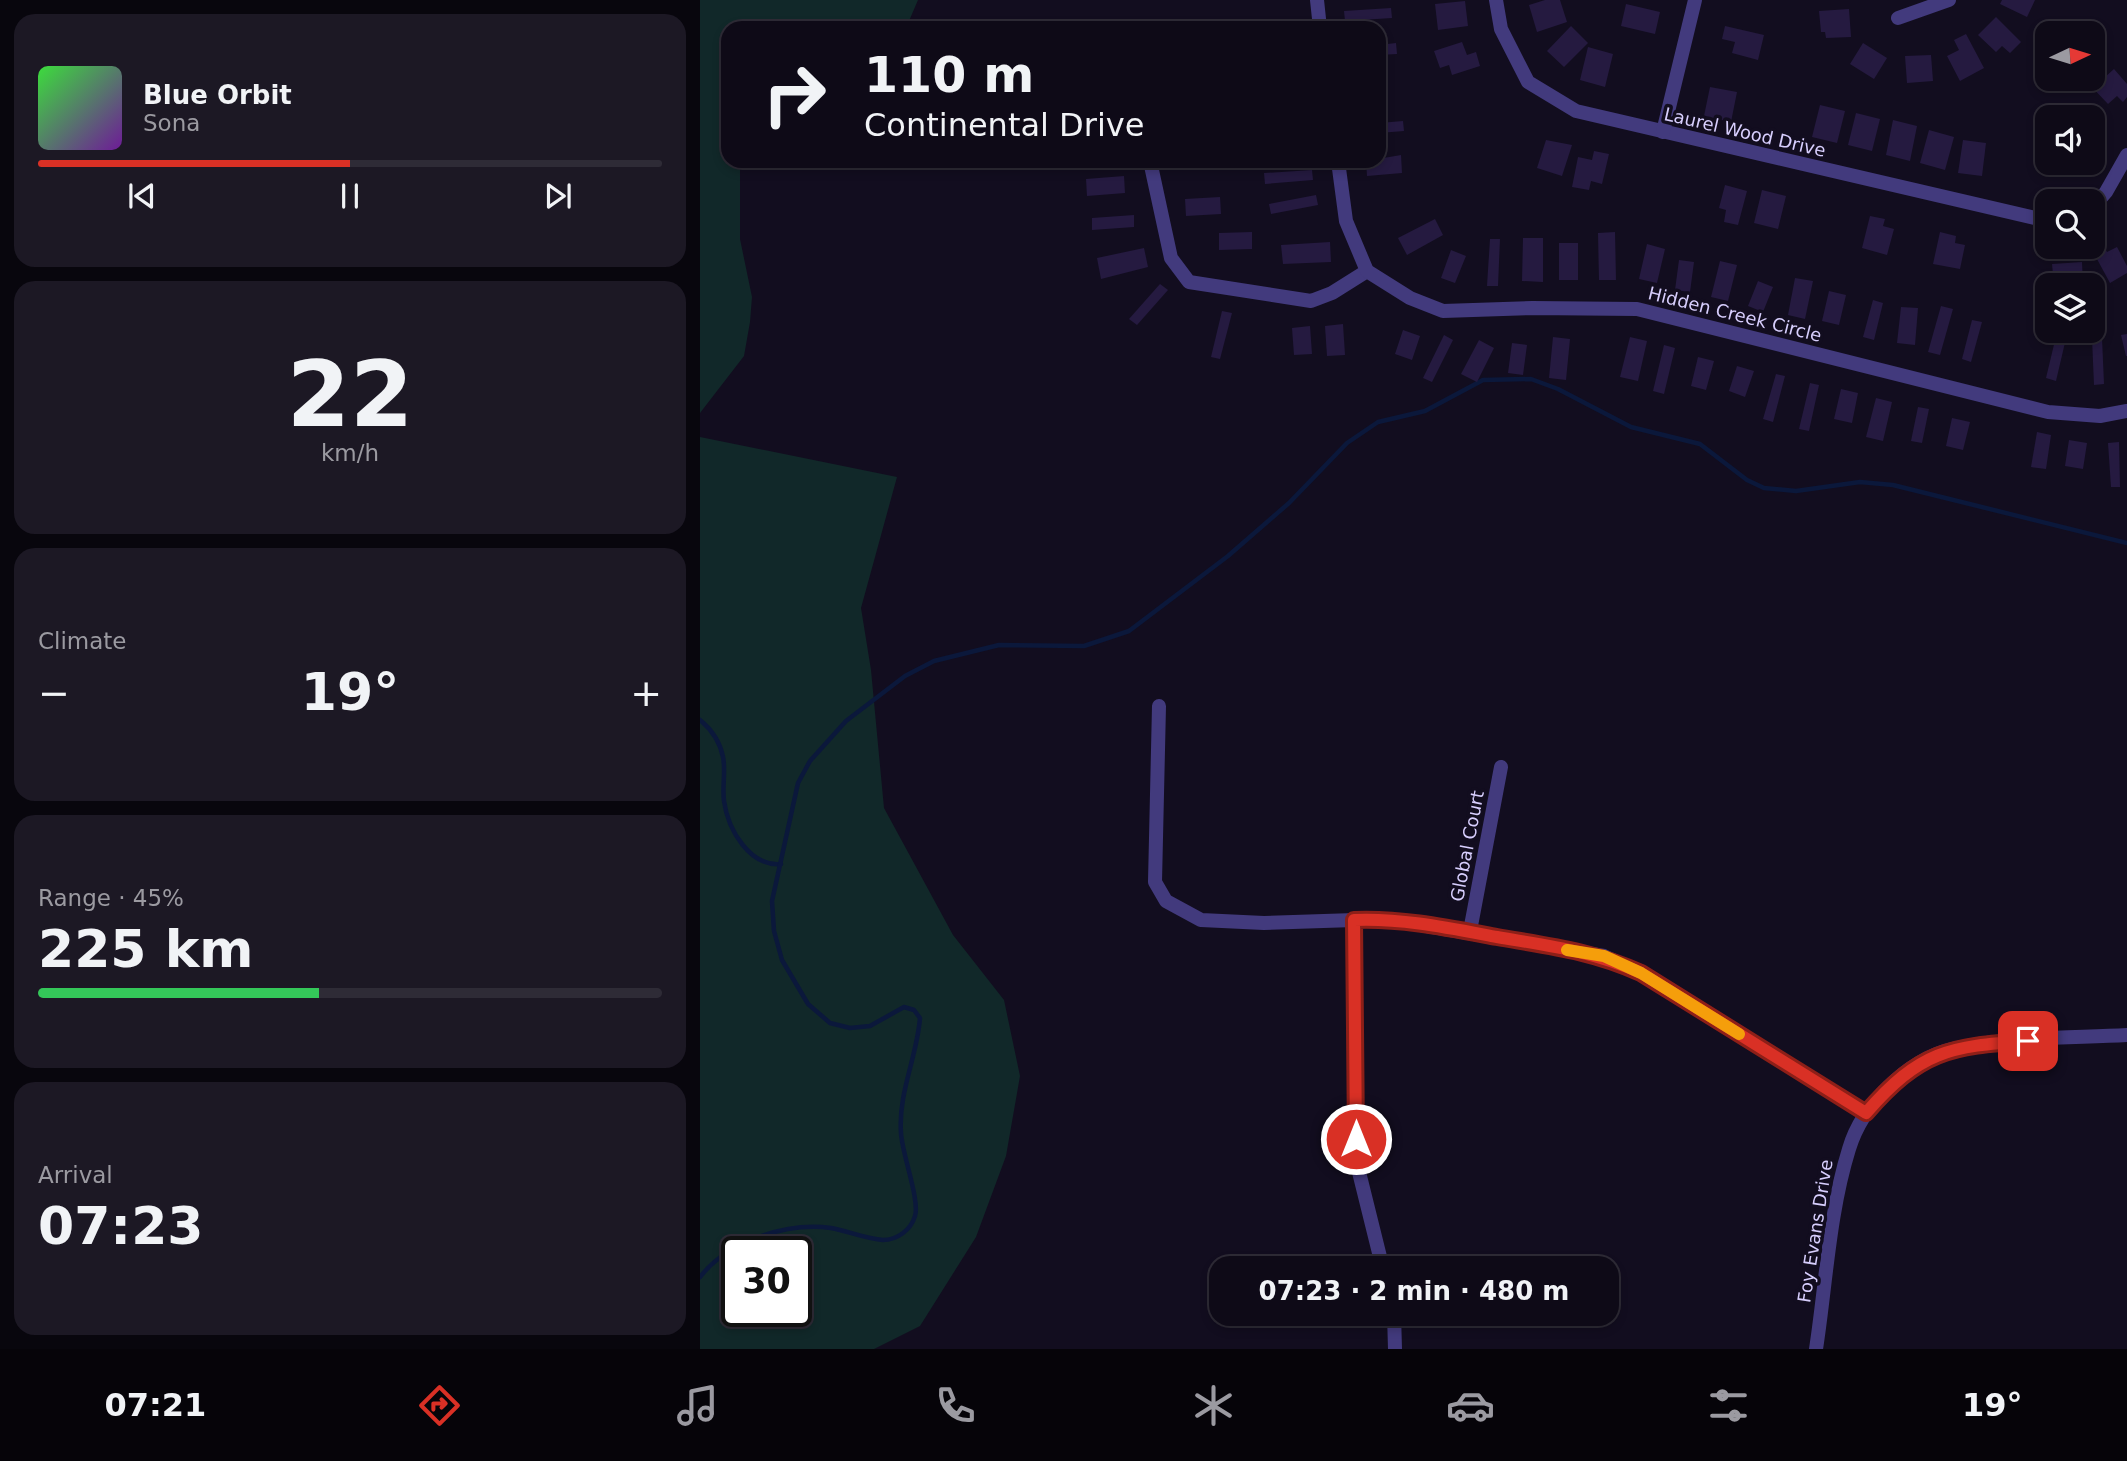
<!DOCTYPE html>
<meta charset="utf-8">
<style>
body{margin:0;font-family:"DejaVu Sans",sans-serif;background:#1c1824;color:#f1f3f6;height:100vh;display:flex;flex-direction:column;font-size:26px;white-space:nowrap}
*{box-sizing:border-box;margin:0}
p{font-size:23px;color:#9b9aa1}
.icon{flex:none;width:38px;height:38px;fill:none;stroke:currentColor;stroke-width:2;stroke-linecap:round;stroke-linejoin:round}
.map{position:relative;flex:1;overflow:hidden}
.drawer{display:flex;flex-direction:column;gap:14px;padding:14px;background:#08060d;width:700px}
.drawer>*{flex:none}
.banner{position:absolute;left:21px;top:21px;width:665px;height:147px;border-radius:21px;box-shadow:0 4px 10px #0003,0 0 0 2px #2e2b36;background:#0e0a17;color:#f1f3f6;overflow:hidden}
.needle{width:46px;rotate:86deg}
.fabs{position:absolute;left:1335px;top:21px;display:grid;gap:14px}
.fabs a{display:grid;place-items:center;width:70px;height:70px;border-radius:14px;background:#0e0a17;box-shadow:0 4px 10px #0003,0 0 0 2px #2e2b36;font-size:35px}
.speed{position:absolute;left:21px;top:1236px;display:flex;gap:14px;font-size:35px;font-weight:700;text-align:center}
.speed>*{display:grid;place-content:center;width:91px;height:91px;border-radius:50%;background:#0e0a17;box-shadow:0 4px 10px #0003,0 0 0 2px #2e2b36;line-height:1}
.speed .limit{border:4px solid #111;border-radius:10px;background:#fff;color:#111}
.pin{position:absolute;display:grid;place-items:center;width:60px;height:60px;color:#fff;margin:-30px;border-radius:14px;box-shadow:0 4px 10px #0006}
.me{position:absolute;width:77px;margin:-38px;rotate:0deg;stroke-linejoin:round;filter:drop-shadow(0 0 5px #0008)}
.turn{display:flex;align-items:center;gap:24px;height:147px;padding:0 28px;font-size:32px}
.turn .icon{width:91px;height:91px;stroke-width:2.5}
.turn b{display:block;font-size:49px;line-height:60px}
.big{font-size:52px;font-weight:700;line-height:1.1}
.drawer .card{flex:1;display:flex;flex-direction:column;justify-content:center;gap:10px;min-width:0;padding:0 24px;border-radius:21px;background:#1c1824}
.drawer .dial{align-items:center;gap:0}
.dial b{font-size:91px;line-height:1}
.song{display:flex;align-items:center;gap:21px}
.cover{width:84px;height:84px;border-radius:10px;background:linear-gradient(135deg,hsl(120 70% 55%),hsl(280 70% 35%))}
.played{height:7px;border-radius:4px;background:linear-gradient(90deg,#d93025 50%,#2e2b36 50%)}
.keys{display:flex;justify-content:space-around;direction:ltr}
.heat{display:flex;justify-content:space-between;align-items:center;font-size:38px;direction:ltr}
.charge{height:10px;border-radius:5px;background:linear-gradient(90deg,#34c759 45%,#2e2b36 0)}
.trip{position:absolute;left:509px;top:1256px;width:410px;height:70px;border-radius:21px;background:#0e0a17;box-shadow:0 4px 10px #0003,0 0 0 2px #2e2b36;font-weight:700;line-height:70px;text-align:center}
.menu{display:flex;height:112px;justify-content:space-around;align-items:center;background:#060409;color:#9b9aa1}
.menu .icon{width:49px;height:49px}
.menu .on{color:#d93025}
.menu b{font-size:32px;color:#f1f3f6}
main{display:flex;flex:1;min-height:0}
.map>svg:first-child{display:block}
.green{fill:#112829;fill-rule:evenodd}
.lines{fill:none;stroke-linecap:round;stroke-linejoin:round}
.stream{stroke:#0b183b;stroke-width:4.5}
.building{fill:#251a40}
.minor{stroke:#423a7d;stroke-width:14}
.route-casing{stroke:#8d1f18;stroke-width:18}
.route{stroke:#d93025;stroke-width:12}
.slow{stroke:#f59e0b;stroke-width:12}
.labels{text-anchor:middle;dominant-baseline:central;stroke-width:7;stroke-linejoin:round;paint-order:stroke}
.street-label{font-size:18px;fill:#d7cefd;stroke:#120d1f}
</style>
<main>
<section class="drawer">
<div class="card">
<div class="song"><i class="cover"></i><div><b>Blue Orbit</b><p>Sona</p></div></div>
<div class="played"></div>
<div class="keys"><svg class="icon" aria-label="previous" viewBox="0 0 24 24"><path d="M18 5L8 12l10 7zM5 5v14"/></svg><svg class="icon" aria-label="pause" viewBox="0 0 24 24"><path d="M8 5v14M16 5v14"/></svg><svg class="icon" aria-label="next" viewBox="0 0 24 24"><path d="M6 5l10 7-10 7zM19 5v14"/></svg></div>
</div>
<div class="card dial"><b>22</b><p>km/h</p></div>
<div class="card"><p>Climate</p>
<div class="heat"><a>−</a><b class="big">19°</b><a>+</a></div>
</div>
<div class="card"><p>Range · 45%</p><b class="big">225 km</b><div class="charge"></div></div>
<div class="card"><p>Arrival</p><b class="big">07:23</b></div>
</section>
<div class="map">
<svg width="1427" height="1349" viewBox="0 0 1427 1349">
<rect width="100%" height="100%" fill="#120d1f"/>
<g class="green">
<path d="M0 0H218L206 28H28V161H44L40 170V239L52 297 50 322 44 356 0 413Z"/>
<path d="M0 437 197 477 161 608 171 670 184 808 253 935 304 1000 320 1076 306 1156 276 1237 220 1326 174 1349H0ZM37 1251H96V1311H37Z"/>
</g>
<g class="lines">
<g class="stream">
<path d="M0 720C11 729 20 742 23 757 26 771 22 786 24 801 28 830 50 867 81 864"/>
<path d="M0 1277C28 1241 87 1222 131 1228 148 1231 166 1239 183 1240 197 1240 211 1230 215 1216 220 1200 202 1154 201 1133 198 1093 217 1057 220 1018L214 1010 204 1007 170 1026 150 1028 130 1023 108 1004 82 960 74 931 72 901 98 783 110 761 146 721 205 676 234 661 299 645 384 646 429 631 528 556 589 503 647 443 678 422 725 411 783 380 831 379 858 389 931 427 1000 444 1047 480 1064 488 1096 491 1160 482 1193 485 1427 543"/>
</g>
</g>
<g class="building">
<path d="M845 0H860L867 22 837 32 829 5Z"/>
<path d="M1302 0H1335L1327 17 1300 4Z"/>
<path d="M765 1 768 26 738 30 735 4Z"/>
<path d="M926 4 960 12 955 34 921 26Z"/>
<path d="M691 8 692 18 645 21 644 11Z"/>
<path d="M1149 9 1151 37 1126 38 1125 32H1121L1119 11Z"/>
<path d="M1296 17 1321 42 1310 53 1302 46 1296 52 1278 35Z"/>
<path d="M566 21V28H546L545 23Z"/>
<path d="M438 22 439 28H419V24Z"/>
<path d="M871 26 888 43 864 67 847 51Z"/>
<path d="M1025 26 1064 35 1058 60 1032 53 1035 42 1022 39Z"/>
<path d="M1266 34 1284 68 1260 81 1247 56 1259 50 1254 40Z"/>
<path d="M762 42 767 55 776 52 780 66 752 75 749 65 740 68 734 51Z"/>
<path d="M696 43 697 54 679 55V45Z"/>
<path d="M1163 43 1187 58 1174 79 1150 64Z"/>
<path d="M888 47 913 54 905 87 880 80Z"/>
<path d="M1231 55 1233 81 1207 83 1205 56Z"/>
<path d="M1414 69 1427 84V97L1423 102 1417 96 1408 104 1389 84 1400 73 1404 78Z"/>
<path d="M685 79 686 98H679V80Z"/>
<path d="M1010 87 1037 92 1031 122 1004 116Z"/>
<path d="M1120 105 1145 111 1137 143 1112 137Z"/>
<path d="M1156 113 1180 119 1172 151 1148 145Z"/>
<path d="M1193 120 1217 126 1210 161 1186 155Z"/>
<path d="M703 121 704 131 679 133V123Z"/>
<path d="M1229 130 1254 137 1245 170 1220 163Z"/>
<path d="M846 140 872 145 862 176 837 168Z"/>
<path d="M1263 140 1286 143 1282 176 1258 173Z"/>
<path d="M894 151 909 154 902 184 891 181 889 190 872 187 878 157 892 160Z"/>
<path d="M701 155 702 173 667 176 666 161Z"/>
<path d="M612 170 613 180 565 184 564 173Z"/>
<path d="M424 176 425 193 387 196 386 179Z"/>
<path d="M1025 185 1047 191 1038 225 1024 222 1026 210 1019 208Z"/>
<path d="M1062 190 1086 196 1078 229 1054 223Z"/>
<path d="M616 195 618 205 571 214 569 204Z"/>
<path d="M520 197 521 214 486 216 485 199Z"/>
<path d="M434 215V227L392 230V218Z"/>
<path d="M1170 216 1185 219 1183 226 1194 229 1187 255 1162 248Z"/>
<path d="M735 219 743 235 707 255 698 238Z"/>
<path d="M552 232V249L519 250V233Z"/>
<path d="M915 232 916 280H899L898 233Z"/>
<path d="M1240 232 1256 236 1255 243 1265 245 1260 269 1233 264Z"/>
<path d="M823 238H843V282L822 281Z"/>
<path d="M790 239H800L798 286H787Z"/>
<path d="M630 242 631 262 583 264 581 245Z"/>
<path d="M1402 242 1407 252 1417 247 1427 266V273L1410 283 1391 248Z"/>
<rect x="859" y="243" width="19" height="37"/>
<path d="M947 244 965 249 957 283 939 279Z"/>
<path d="M444 248 448 267 401 279 397 258Z"/>
<path d="M751 250 766 256 755 283 741 278Z"/>
<path d="M979 260 994 262 990 292 975 290Z"/>
<path d="M1020 261 1037 265 1028 301 1011 297Z"/>
<path d="M1382 262 1383 285H1354L1352 264Z"/>
<path d="M1095 278 1113 281 1105 319 1088 315Z"/>
<path d="M1058 281 1073 287 1063 312 1048 306Z"/>
<path d="M460 284 468 290 437 325 429 319Z"/>
<path d="M1129 291 1146 295 1139 325 1122 321Z"/>
<path d="M1173 300 1183 303 1174 340 1163 337Z"/>
<path d="M1241 306 1253 309 1240 355 1228 352Z"/>
<path d="M1201 307 1218 308 1215 345 1197 343Z"/>
<path d="M522 311 532 313 520 359 511 357Z"/>
<path d="M1272 320 1282 322 1271 362 1262 359Z"/>
<path d="M643 324 645 355 627 356 625 326Z"/>
<path d="M610 326 612 354 594 355 592 328Z"/>
<path d="M703 330 720 336 712 360 695 354Z"/>
<path d="M1357 332 1367 334 1356 381 1346 378Z"/>
<path d="M1427 334V356H1426L1421 335Z"/>
<path d="M744 335 753 340 732 382 723 378Z"/>
<path d="M853 337 870 339 866 380 849 378Z"/>
<path d="M930 337 947 341 938 381 920 377Z"/>
<path d="M1392 338H1402L1404 384 1394 385Z"/>
<path d="M779 340 794 348 777 382 761 374Z"/>
<path d="M812 343 827 345 823 375 808 373Z"/>
<path d="M964 345 975 348 964 394 953 391Z"/>
<path d="M998 357 1014 361 1006 390 991 386Z"/>
<path d="M1037 366 1054 371 1045 397 1029 391Z"/>
<path d="M1076 374 1085 376 1073 422 1063 419Z"/>
<path d="M1110 383 1119 385 1109 431 1099 429Z"/>
<path d="M1141 389 1158 393 1152 423 1134 419Z"/>
<path d="M1176 398 1192 402 1183 441 1166 437Z"/>
<path d="M1218 407 1229 409 1222 443 1211 441Z"/>
<path d="M1252 418 1270 422 1263 450 1246 446Z"/>
<path d="M1337 432 1351 435 1346 469 1331 467Z"/>
<path d="M1369 440 1387 443 1383 469 1365 466Z"/>
<path d="M1419 442 1420 487H1411L1408 443Z"/>
</g>
<g class="lines">
<g class="minor">
<path d="M617 0 620 28"/>
<path d="M796 0 801 29 828 82 876 111 1348 221"/>
<path d="M1198 18 1249 0"/>
<path d="M963 132 995 0"/>
<path d="M450 161 471 258 489 282 611 301 632 293 667 271"/>
<path d="M638 161 646 221 667 271 710 298 743 311 832 308 937 309 1348 412 1400 416 1427 411"/>
<path d="M1393 207 1406 192 1427 155"/>
<path d="M459 706 455 882 466 901 501 920 564 923 685 919 904 956 941 973 1166 1113"/>
<path d="M654 920 656 1160 683 1269"/>
<path d="M770 931 801 767"/>
<path d="M694 1314 695 1349"/>
<path d="M1116 1349C1126 1284 1129 1213 1149 1149 1162 1105 1207 1060 1252 1049 1308 1036 1370 1038 1427 1035"/>
</g>
</g>
<g class="lines">
<defs>
<path id="route" d="M656 1139 654 920C702 918 749 928 797 937 849 946 893 951 941 973L1166 1113C1220 1051 1249 1046 1328 1041"/>
</defs>
<use href="#route" class="route-casing"/>
<use href="#route" class="route"/>
<path class="slow" d="M867 950 904 956 941 973 1039 1034"/>
</g>
<g class="labels">
<g class="street-label">
<text transform="translate(1045 132) rotate(13)">Laurel Wood Drive</text>
<text transform="translate(1035 314) rotate(14)">Hidden Creek Circle</text>
<text transform="translate(767 846) rotate(-79)">Global Court</text>
<text transform="translate(1115 1231) rotate(-81)">Foy Evans Drive</text>
</g>
</g>
</svg>
<div class="fabs">
<a><svg class="needle" viewBox="-14 -14 28 28"><path d="M0-13l5 13h-10z" fill="#e53935"/><path d="M0 13l5-13h-10z" fill="#9b9aa1"/></svg></a>
<a><svg class="icon" aria-label="sound" viewBox="0 0 24 24"><path d="M4 9h4l5-4v14l-5-4H4zM17 9q2 3 0 6"/></svg></a>
<a><svg class="icon" aria-label="search" viewBox="0 0 24 24"><circle cx="10" cy="10" r="6"/><path d="M15 15l6 6"/></svg></a>
<a><svg class="icon" aria-label="layers" viewBox="0 0 24 24"><path d="M12 4l9 5-9 5-9-5zM3 14l9 5 9-5"/></svg></a>
</div>
<div class="speed"><div class="limit">30</div></div>
<div class="pin" style="left:1328px;top:1041px;background:#d93025"><svg class="icon" aria-label="arrive" viewBox="0 0 24 24"><path d="M6 21V4h12l-3 4 3 4H6"/></svg></div>
<svg class="me" style="left:656px;top:1139px" viewBox="-20 -20 40 40"><circle r="17" fill="#d93025" stroke="#fff" stroke-width="3"/><path d="M0-11L8 9 0 5-8 9z" fill="#fff"/></svg>
<div class="trip">07:23 · 2 min · 480 m</div>
<div class="banner">
<div class="turn"><svg class="icon" aria-label="right" viewBox="0 0 24 24"><path d="M7 20v-9h11M14 6l5 5-5 5"/></svg><div><b>110 m</b>Continental Drive</div></div>
</div>
</div>
</main>
<nav class="menu">
<b>07:21</b>
<svg class="icon on" aria-label="directions" viewBox="0 0 24 24"><path d="M12 3l9 9-9 9-9-9zM9 14v-3h6M13 9l2 2-2 2"/></svg>
<svg class="icon" aria-label="music" viewBox="0 0 24 24"><path d="M9 18V5l10-2v13"/><circle cx="6" cy="18" r="3"/><circle cx="16" cy="16" r="3"/></svg>
<svg class="icon" aria-label="phone" viewBox="0 0 24 24"><path d="M5 4h4l2 5-3 2q2 4 5 5l2-3 5 2v4C11 20 4 13 5 4z"/></svg>
<svg class="icon" aria-label="climate" viewBox="0 0 24 24"><path d="M12 3v18M4 7l16 10M4 17L20 7"/></svg>
<svg class="icon" aria-label="car" viewBox="0 0 24 24"><path d="M5 17H2v-5l4-1 3-4h7l3 4 3 1v5h-3M9 17h6M6 11h13"/><circle cx="7" cy="17" r="2"/><circle cx="17" cy="17" r="2"/></svg>
<svg class="icon" aria-label="filters" viewBox="0 0 24 24"><path d="M4 7h16M4 17h16"/><circle cx="9" cy="7" r="2"/><circle cx="15" cy="17" r="2"/></svg>
<b>19°</b>
</nav>
